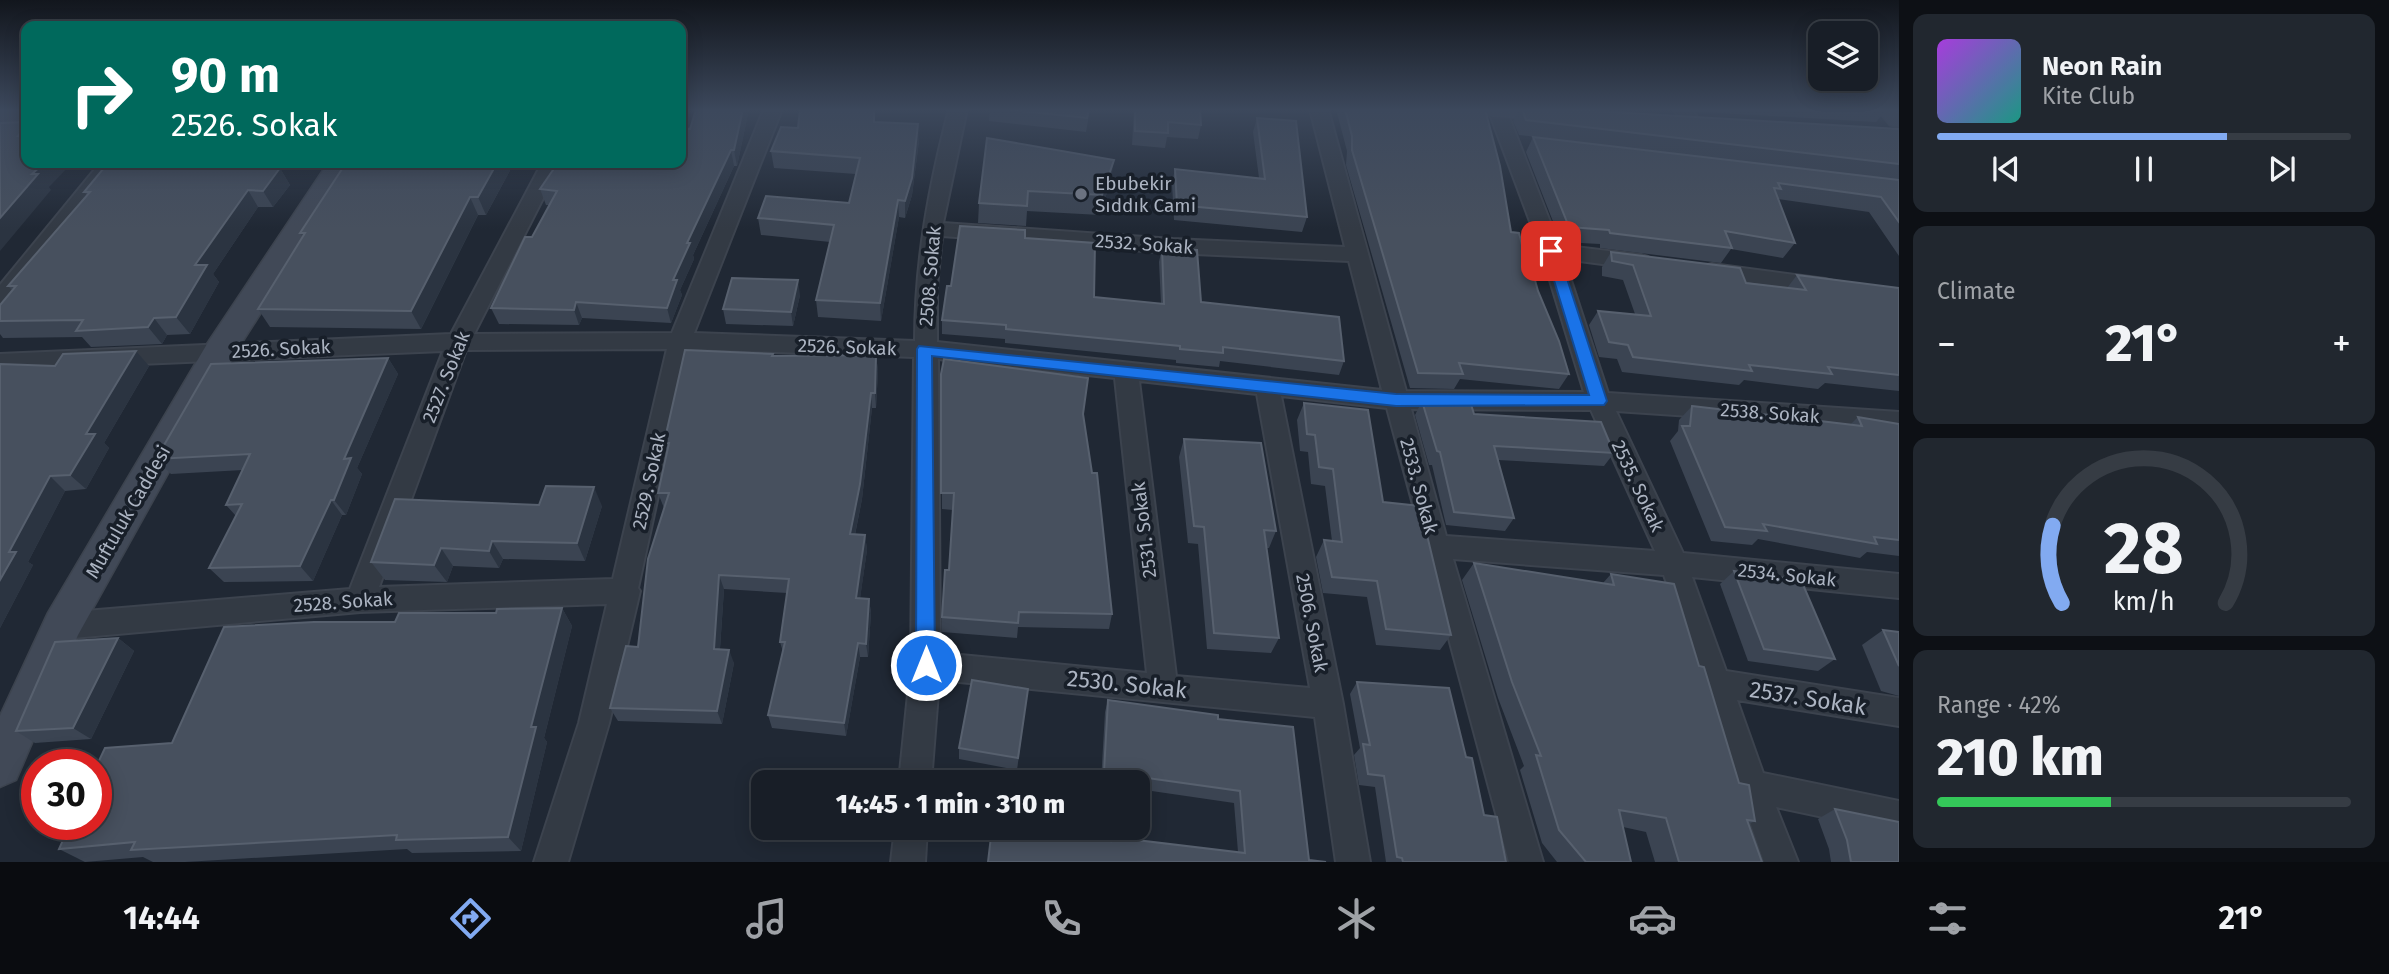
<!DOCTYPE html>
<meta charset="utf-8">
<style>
body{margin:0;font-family:"Fira Sans",sans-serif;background:#21272f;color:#f1f3f6;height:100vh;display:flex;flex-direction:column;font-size:26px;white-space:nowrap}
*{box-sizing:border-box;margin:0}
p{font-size:23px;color:#9fa2a7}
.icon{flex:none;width:38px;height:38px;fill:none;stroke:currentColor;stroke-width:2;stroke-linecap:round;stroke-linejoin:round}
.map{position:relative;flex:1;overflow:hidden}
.side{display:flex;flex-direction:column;gap:14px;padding:14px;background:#0d1015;width:490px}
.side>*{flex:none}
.banner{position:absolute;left:21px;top:21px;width:665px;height:147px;border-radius:14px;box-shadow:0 4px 18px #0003,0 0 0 2px #363c44;background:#00695c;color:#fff;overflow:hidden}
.fabs{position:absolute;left:1808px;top:21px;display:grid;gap:14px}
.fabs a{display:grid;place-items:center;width:70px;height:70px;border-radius:14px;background:#181e27;box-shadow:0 4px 18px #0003,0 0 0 2px #363c44;font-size:35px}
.speed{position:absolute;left:21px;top:749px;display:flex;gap:14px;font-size:35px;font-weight:700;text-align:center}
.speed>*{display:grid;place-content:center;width:91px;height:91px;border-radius:50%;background:#181e27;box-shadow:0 4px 18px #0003,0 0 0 2px #363c44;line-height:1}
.speed .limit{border:10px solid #d22;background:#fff;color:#111}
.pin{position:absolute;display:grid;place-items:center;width:60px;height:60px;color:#fff;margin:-30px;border-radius:14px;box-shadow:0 4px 10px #0006}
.me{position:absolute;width:77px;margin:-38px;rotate:0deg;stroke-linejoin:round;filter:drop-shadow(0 0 5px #0008)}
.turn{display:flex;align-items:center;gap:24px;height:147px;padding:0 35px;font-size:32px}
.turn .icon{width:91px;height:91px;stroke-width:2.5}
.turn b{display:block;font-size:49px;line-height:60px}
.big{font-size:52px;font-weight:800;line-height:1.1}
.side .card{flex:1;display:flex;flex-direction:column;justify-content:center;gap:10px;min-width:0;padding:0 24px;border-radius:14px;background:#21272f}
.side .dial{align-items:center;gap:0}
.dial svg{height:182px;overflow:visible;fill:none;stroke:#363c44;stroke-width:7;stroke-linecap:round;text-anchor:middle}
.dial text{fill:#f1f3f6;stroke:none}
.song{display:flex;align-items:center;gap:21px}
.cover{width:84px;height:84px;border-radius:10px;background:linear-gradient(135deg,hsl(280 70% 55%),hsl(170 70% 35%))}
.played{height:7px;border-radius:4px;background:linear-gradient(90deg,#82aaf1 70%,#363c44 70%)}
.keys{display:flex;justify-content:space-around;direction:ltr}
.heat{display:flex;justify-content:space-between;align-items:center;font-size:38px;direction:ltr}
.charge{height:10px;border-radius:5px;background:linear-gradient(90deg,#34c759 42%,#363c44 0)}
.trip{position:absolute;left:751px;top:770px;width:399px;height:70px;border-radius:14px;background:#181e27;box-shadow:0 4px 18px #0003,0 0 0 2px #363c44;font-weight:800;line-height:70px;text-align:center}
.dock{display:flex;height:112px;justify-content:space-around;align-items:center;background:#0a0c10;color:#9fa2a7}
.dock .icon{width:49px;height:49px}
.dock .active{color:#82aaf1}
.dock b{font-size:32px;color:#f1f3f6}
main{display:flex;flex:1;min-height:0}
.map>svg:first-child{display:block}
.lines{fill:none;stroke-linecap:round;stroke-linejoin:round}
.street-casing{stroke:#3c434e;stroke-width:4}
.secondary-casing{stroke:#3c434e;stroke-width:3}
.street{fill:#333a44;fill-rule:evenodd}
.secondary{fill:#414957;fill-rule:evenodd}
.wall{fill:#3b4452}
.shaded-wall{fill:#2b3441}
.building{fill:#47505e;stroke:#57606e;stroke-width:2}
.route{fill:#1a73e8;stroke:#114b97;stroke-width:2}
.worship-dot{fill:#6b7280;stroke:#181f29;stroke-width:2.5}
.labels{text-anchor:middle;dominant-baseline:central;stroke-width:7;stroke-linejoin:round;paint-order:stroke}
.poi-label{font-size:19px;fill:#acb4c2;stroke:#181f29;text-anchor:start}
.street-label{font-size:19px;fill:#acb4c2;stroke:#181f29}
.near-street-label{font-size:23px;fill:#acb4c2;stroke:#181f29}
</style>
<main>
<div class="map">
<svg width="1899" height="862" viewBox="0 0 1899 862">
<rect width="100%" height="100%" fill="#202834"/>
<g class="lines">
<defs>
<g id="street">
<path d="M764 109H782L694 333 915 341C915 261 929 186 949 109H967L943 223 1173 239 1345 247 1310 109H1328L1406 391 1584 392 1541 251 1488 109H1506L1559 245 1641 255 1648 257 1652 262 1648 267 1641 269 1564 259 1608 393 1899 412V430L1616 411 1683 553 1899 574V598L1692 577 1726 671 1899 698V726L1737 700 1763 773 1899 801V833L1776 807 1798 862H1764L1664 575 1453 559 1543 862H1509L1387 408 1281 396 1343 704 1370 862H1336L1315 717 939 680 931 782H899L911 665 914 357 690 349 638 588 640 591 609 723 568 862H534L579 723 607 604 360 612 62 639 52 635 48 626 52 617 62 613 350 589 443 351 0 370V354L451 334 542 163H561L474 334 672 333ZM942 236 1173 253 1349 261 1382 390 937 342V287ZM667 349 613 579 379 587 466 350ZM938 359 1115 378 1147 673 940 653ZM1139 381 1257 394 1310 688 1176 676ZM1411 409 1591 410 1655 551 1446 536Z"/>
<path d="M1674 109H1692L1698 120 1695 124H1683Z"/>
<path d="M100 163H120L8 305 0 307V285Z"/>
<path d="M1712 264 1825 279 1833 281 1836 286 1833 291 1825 293 1704 276 1701 271 1704 266Z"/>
<path d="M895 828H927L925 862H891Z"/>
</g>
<g id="secondary">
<path d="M0 109H26V121L0 123Z"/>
<path d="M1480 109H1577L1580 113 1576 119 1567 121 1493 117 1484 114Z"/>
<path d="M1877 109H1899V127L1890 125Z"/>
<path d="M328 163H356L232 358 78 635 16 780 0 787V716L48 613 207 344Z"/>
</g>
</defs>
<use href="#street" class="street-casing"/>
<use href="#secondary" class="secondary-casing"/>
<use href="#street" class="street"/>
<use href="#secondary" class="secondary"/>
</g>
<g class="wall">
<path d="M749 109 737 166H734L693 255 694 259 680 290 682 295 671 323 582 318 579 325 499 324 491 308 550 205H546L540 189 562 168 681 163 690 129Z"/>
<path d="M990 109H1090L1086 132 989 121Z"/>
<path d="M1134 109H1200L1201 125 1198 139 1167 137 1165 148 1132 145Z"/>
<path d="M1336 109H1485L1511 232 1526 261 1569 374 1559 389 1460 379 1454 389 1410 388 1346 165 1347 151Z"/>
<path d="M1519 109H1561L1899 129V180L1519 135 1513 121Z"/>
<path d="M1652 109H1887L1876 122Z"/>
<path d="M1257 118 1307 217 1302 232 1174 220 1172 183 1175 169 1259 178 1253 132Z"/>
<path d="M875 122 919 141 912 195 905 218 899 217 881 321 818 317 816 300 830 242 761 235 758 218 849 203 856 174 774 168 771 151 798 128Z"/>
<path d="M1533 137 1899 180V256L1869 212 1778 199 1795 243 1783 258 1731 249 1721 263 1600 248V244L1561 242 1526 152Z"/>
<path d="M987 138 1111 179 1100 215 1027 211 1026 226 978 223 979 203Z"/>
<path d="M514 163 486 215H478L421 329 270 327 258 309 303 238 300 233Z"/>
<path d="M281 170 290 185 273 207H258L213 274 219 282 190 334 167 335 162 344 91 347 82 337 3 338 0 334V305L12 290 8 286 87 195 84 192Z"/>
<path d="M1025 238 1094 297 1161 304 1159 262 1162 248 1201 302 1344 361 1339 375 1220 361 1219 367 1176 363V360L1005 343V339L942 334V320L951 286Z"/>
<path d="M1611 252 1746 283 1787 288 1797 275 1899 288V391L1825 383 1818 389 1744 380 1739 385 1622 372 1617 359 1599 357 1589 325 1598 311 1635 314 1623 280 1602 276V267Z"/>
<path d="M800 295 793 326 726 324 723 309Z"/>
<path d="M773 354V356L876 355 878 371 876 408H872L862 499 855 535H865L867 550 860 598 869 599 871 613 868 657H860L846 736 772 728 768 715 783 652 780 642 787 593 724 589 720 649 734 663 722 724 618 721 610 708 638 647 664 508 658 493 667 452 664 443Z"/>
<path d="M388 358 398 374 357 468 362 474 346 515H342L313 581 224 582 209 568 236 516 226 505 243 470 171 474 156 459Z"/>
<path d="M0 364 55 366H149L104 443 109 448 86 489 65 491 28 562 33 565 0 628Z"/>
<path d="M941 374 1083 414 1112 614 1109 629 1018 627 1017 638 942 632V617L949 570 953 510 942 509Z"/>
<path d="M1426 398 1474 414 1614 453 1604 466 1498 460 1514 518 1505 531 1446 525 1432 465H1429L1415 415 1422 401 1425 402Z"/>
<path d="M1304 403 1383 502 1451 635 1440 650 1376 645 1367 597 1323 593 1316 557 1324 540 1332 541 1325 486 1311 484 1308 452 1300 451 1297 420Z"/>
<path d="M1692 406 1850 425 1858 417 1899 424V556L1867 552 1860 558 1758 539 1752 545 1711 541 1670 441 1678 431 1679 420Z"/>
<path d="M1184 439 1276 531 1269 548H1266L1279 638 1271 653 1207 649 1198 544 1188 543 1179 457Z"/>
<path d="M539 505 602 506 585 561 503 559 499 568 453 566 447 582 385 580 371 562Z"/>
<path d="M1474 563 1603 583 1611 574 1699 666 1739 783 1755 821 1749 824 1762 862H1655L1646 832 1623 827 1631 862H1557L1542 843 1520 770 1524 766 1498 698 1462 580Z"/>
<path d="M1734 571 1835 659 1818 671 1748 661 1720 584Z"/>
<path d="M562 608 572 626 544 738 547 742 521 851 412 853 407 849 185 862H153L143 857 85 862 59 849 172 743 395 622 496 613Z"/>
<path d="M1883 630 1899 632V696L1881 691 1862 645Z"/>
<path d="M118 638 134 651 91 739 35 743 16 731Z"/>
<path d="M1357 682 1466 757 1484 815 1506 862H1386L1375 787 1359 785 1354 755 1360 748 1350 694Z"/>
<path d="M1028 689 1017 770 959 759V748Z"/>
<path d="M1108 700 1218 719 1309 860 988 862 1045 833 1110 841 1111 837 1238 852 1234 803 1138 789V782H1101L1105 712Z"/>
<path d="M1835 809 1899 862H1831L1829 849 1818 819Z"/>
</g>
<g class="shaded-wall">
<path d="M743 109H749L737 166 734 150Z"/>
<path d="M918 124 919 141 912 195 905 218V201Z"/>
<path d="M26 126V146L18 136Z"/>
<path d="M731 150 734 166 693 255 694 259 680 290 682 295 671 323 667 308 673 280 687 243Z"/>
<path d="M1114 160 1111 179 1100 215 1102 195Z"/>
<path d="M44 163H72L49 187 51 190 0 251V218L32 174Z"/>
<path d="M264 163H286L281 170 290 185 273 207 263 191 261 167Z"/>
<path d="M497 163H514L486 215 478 197Z"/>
<path d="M248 190 258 207 213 274 219 282 190 334 176 317 195 265Z"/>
<path d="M470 197 478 215 421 329 411 311Z"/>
<path d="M898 200 899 217 881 321 880 303Z"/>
<path d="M798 280 800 295 793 326 791 312Z"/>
<path d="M576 302 582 318 579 325 574 310Z"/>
<path d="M154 318 167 335 162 344 148 327Z"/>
<path d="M136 351 149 366 104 443 109 448 86 489 70 475 86 434Z"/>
<path d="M876 355 878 371 876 408 875 393Z"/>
<path d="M388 358 398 374 357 468 362 474 346 515 334 500 344 459Z"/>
<path d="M871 393 872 408 862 499 852 549 850 534Z"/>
<path d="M50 476 65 491 28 562 33 565 0 628V580L9 552Z"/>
<path d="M594 487 602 506 585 561 577 543Z"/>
<path d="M331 500 342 515 313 581 300 566Z"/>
<path d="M865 535 867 550 858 613 856 598Z"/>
<path d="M492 541 503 559 499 568 489 551Z"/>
<path d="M441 548 453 566 447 582 434 565Z"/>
<path d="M719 575 724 589 719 663 714 649Z"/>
<path d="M869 599 871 613 868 657 866 644Z"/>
<path d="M562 608 572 626 544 738 547 742 521 851 508 837 531 727Z"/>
<path d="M118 638 134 651 91 739 73 728Z"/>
<path d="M858 643 860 657 846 736 844 723Z"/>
<path d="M729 650 734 663 722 724 717 711Z"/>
</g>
<g class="building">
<path d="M696 109H743L734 150H731L687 243H690L673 280H677L667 308 576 302 574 310 491 308 525 237H532L557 191 540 189 555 167 562 168 564 163H681V135L684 128 690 129Z"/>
<path d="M800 109H874V122L918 124 912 178 905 201 898 200 880 303 816 300 834 225 758 218 766 196 849 203 860 158 771 151 781 127 798 128Z"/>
<path d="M1003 109H1089L1087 118Z"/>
<path d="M1135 109H1200L1201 125 1168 122V133L1135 131Z"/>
<path d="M1345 109H1485L1500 166 1511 232 1519 233 1526 261 1530 262 1538 291 1559 341 1569 374 1459 363 1463 374 1418 373 1352 150V136Z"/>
<path d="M1522 109H1561L1899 129V164L1526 120Z"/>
<path d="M1257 118 1296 121 1307 217 1177 205 1175 169 1265 179Z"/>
<path d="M26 122V126L18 136H26V163H44L32 174H38L0 218V123Z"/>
<path d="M1533 137 1899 180V222L1881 197 1778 183 1781 189 1774 188 1795 243 1725 231 1732 248 1610 233 1609 230 1569 227Z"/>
<path d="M987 138 1114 160 1102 195 1028 191 1027 206 979 203Z"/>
<path d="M108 163H264L261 167 280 168 263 191 248 190 195 265H207L176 317 154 318 148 327 76 331 83 320 0 321V305L16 286H8L90 192H84Z"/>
<path d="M346 163H497L478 197H470L411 311 258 309 305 233H300Z"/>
<path d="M960 226 1025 230V238L1095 243 1094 297 1164 304 1162 248 1197 250 1201 302 1339 317 1344 361 1223 347V353L1180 349V346L1006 329V325L942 320 947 286H951Z"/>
<path d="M1611 252 1740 268 1746 283 1806 290 1797 275 1899 288V375L1828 367 1832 374 1749 365 1752 371 1633 357 1628 345 1609 342 1598 311 1651 316 1633 265 1612 261Z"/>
<path d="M732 278 798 280 791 312 723 309Z"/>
<path d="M685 350 773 354 772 356 876 355 875 393H871L860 484 850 534 865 535 856 598 869 599 866 644 858 643 844 723 768 715 785 642H780L789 579 719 575 714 649 729 650 717 711 610 708 626 646 638 647 648 559 669 493H658L669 443H664Z"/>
<path d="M136 351 86 434H95L70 475 50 476 9 552H16L0 580V364L55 366 63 354Z"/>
<path d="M388 358 344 459 351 458 334 500H331L300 566 209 568 242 504 226 505 250 454 156 459 211 364Z"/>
<path d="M944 359 1088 378 1083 414 1092 473H1097L1112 614 1019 612 1018 623 942 617 945 570H949L954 493H941V374Z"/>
<path d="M1426 398H1469L1474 414 1601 422 1614 453 1494 446 1514 518 1454 512 1440 452 1437 451 1422 401 1428 402Z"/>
<path d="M1304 403 1368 410 1383 502 1420 506 1451 635 1386 629 1377 581 1332 577 1324 540 1342 542 1333 469 1319 467 1315 435 1307 434Z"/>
<path d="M1692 406 1862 426 1858 417 1899 424V540L1874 537 1877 544 1763 524 1767 531 1725 527 1682 426H1690Z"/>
<path d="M1184 439 1261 443 1276 531 1264 530 1279 638 1214 633 1204 527 1194 526Z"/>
<path d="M546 486 594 487 577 543 492 541 489 551 441 548 434 565 371 562 395 499 539 505Z"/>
<path d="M1474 563 1614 585 1611 574 1674 584 1699 666 1704 667 1739 783 1749 785 1755 821 1747 820 1762 862H1679L1666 818 1619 810 1631 862H1586L1559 830 1536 755 1541 756 1512 682Z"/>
<path d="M1734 571 1801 580 1835 659 1764 649Z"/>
<path d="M562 608 531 727H536L508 837 396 840 397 835 131 850 135 842 59 849 70 824H96V767L105 748 172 743 224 627 314 622H395L399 613H496L497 609Z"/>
<path d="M1883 630 1899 632V666Z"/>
<path d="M118 638 73 728 16 731 55 642Z"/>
<path d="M972 680 1028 689 1018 758 959 748Z"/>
<path d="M1357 682 1449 688 1466 757 1472 758 1484 815 1497 817 1506 862H1403L1402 858 1397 857 1384 776 1368 774 1363 744 1370 745Z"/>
<path d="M1108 700 1218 715V719L1293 727 1309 860 1326 862H988L992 828H1045V833L1111 841V837L1245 853 1240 791 1104 772Z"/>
<path d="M1835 809 1899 822V862H1851L1847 840Z"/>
</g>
<linearGradient id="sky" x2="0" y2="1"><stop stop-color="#12161d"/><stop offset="0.48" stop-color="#3c485c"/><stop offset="1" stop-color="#3c485c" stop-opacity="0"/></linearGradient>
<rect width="1899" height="229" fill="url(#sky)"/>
<path class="route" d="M1551 247 1558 251 1607 401 1604 405 1396 406 932 356 935 665 932 671 926 674 919 671 916 665 917 349 919 346 1396 394 1589 395 1545 251Z"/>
<circle class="worship-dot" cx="1081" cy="194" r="7"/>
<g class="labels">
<g class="poi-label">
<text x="1095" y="183">Ebubekir<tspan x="1095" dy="22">Sıddık Cami</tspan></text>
</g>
<g class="street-label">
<text transform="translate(1144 244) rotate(4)">2532. Sokak</text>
<text transform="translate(930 276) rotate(-85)">2508. Sokak</text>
<text transform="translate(847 347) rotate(2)">2526. Sokak</text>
<text transform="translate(281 349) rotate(-3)">2526. Sokak</text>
<text transform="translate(446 377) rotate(-68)">2527. Sokak</text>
<text transform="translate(1770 413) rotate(4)">2538. Sokak</text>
<text transform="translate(649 481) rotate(-78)">2529. Sokak</text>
<text transform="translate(1419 486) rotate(75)">2533. Sokak</text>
<text transform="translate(1638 486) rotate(65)">2535. Sokak</text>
<text transform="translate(128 512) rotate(-60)">Muftuluk Caddesi</text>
<text transform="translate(1144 530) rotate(-97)">2531. Sokak</text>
<text transform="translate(1787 575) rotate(6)">2534. Sokak</text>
<text transform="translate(343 602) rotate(-4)">2528. Sokak</text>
<text transform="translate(1312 623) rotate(79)">2506. Sokak</text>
</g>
<g class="near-street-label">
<text transform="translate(1127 684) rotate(6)">2530. Sokak</text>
<text transform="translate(1808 698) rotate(9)">2537. Sokak</text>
</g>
</g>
</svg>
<div class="fabs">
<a><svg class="icon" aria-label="layers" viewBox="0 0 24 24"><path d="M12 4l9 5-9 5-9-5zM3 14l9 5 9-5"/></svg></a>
</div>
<div class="speed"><div class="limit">30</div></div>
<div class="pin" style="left:1551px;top:251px;background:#d93025"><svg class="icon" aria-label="arrive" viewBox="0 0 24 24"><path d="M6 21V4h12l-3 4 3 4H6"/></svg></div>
<svg class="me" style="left:926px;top:665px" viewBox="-20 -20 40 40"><circle r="17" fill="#1a73e8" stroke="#fff" stroke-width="3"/><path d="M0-11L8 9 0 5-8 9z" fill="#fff"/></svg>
<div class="trip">14:45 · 1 min · 310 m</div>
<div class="banner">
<div class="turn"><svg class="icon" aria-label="right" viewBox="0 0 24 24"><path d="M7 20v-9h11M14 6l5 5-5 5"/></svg><div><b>90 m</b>2526. Sokak</div></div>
</div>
</div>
<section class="side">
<div class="card">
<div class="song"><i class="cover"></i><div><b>Neon Rain</b><p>Kite Club</p></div></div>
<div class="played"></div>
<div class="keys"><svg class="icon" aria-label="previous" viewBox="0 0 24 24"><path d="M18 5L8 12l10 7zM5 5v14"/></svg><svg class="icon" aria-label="pause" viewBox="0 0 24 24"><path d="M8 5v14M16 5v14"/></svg><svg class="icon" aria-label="next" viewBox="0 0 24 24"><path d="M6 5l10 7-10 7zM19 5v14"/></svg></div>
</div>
<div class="card"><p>Climate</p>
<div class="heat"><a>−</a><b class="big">21°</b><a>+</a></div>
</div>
<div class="card dial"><svg viewBox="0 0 100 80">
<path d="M14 69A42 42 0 1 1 86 69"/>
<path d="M14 69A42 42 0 0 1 10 35" stroke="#82aaf1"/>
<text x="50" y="56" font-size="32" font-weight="700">28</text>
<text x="50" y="72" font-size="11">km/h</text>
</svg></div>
<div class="card"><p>Range · 42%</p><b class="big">210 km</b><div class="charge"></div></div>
</section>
</main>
<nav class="dock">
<b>14:44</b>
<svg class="icon active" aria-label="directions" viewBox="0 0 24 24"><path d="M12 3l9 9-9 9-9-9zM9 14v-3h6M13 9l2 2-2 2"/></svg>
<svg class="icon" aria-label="music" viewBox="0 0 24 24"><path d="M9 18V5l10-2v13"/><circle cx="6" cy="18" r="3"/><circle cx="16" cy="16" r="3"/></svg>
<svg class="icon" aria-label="phone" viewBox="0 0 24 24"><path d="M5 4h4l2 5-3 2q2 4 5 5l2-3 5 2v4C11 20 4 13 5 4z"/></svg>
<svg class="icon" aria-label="climate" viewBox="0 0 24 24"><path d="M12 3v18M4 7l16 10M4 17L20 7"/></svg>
<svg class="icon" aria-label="car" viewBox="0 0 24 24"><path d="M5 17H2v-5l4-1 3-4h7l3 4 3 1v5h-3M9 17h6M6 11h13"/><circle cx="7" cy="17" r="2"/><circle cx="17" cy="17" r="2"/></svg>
<svg class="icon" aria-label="filters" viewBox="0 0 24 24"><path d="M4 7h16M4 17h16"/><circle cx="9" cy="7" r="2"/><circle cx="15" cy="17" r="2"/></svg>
<b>21°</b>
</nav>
